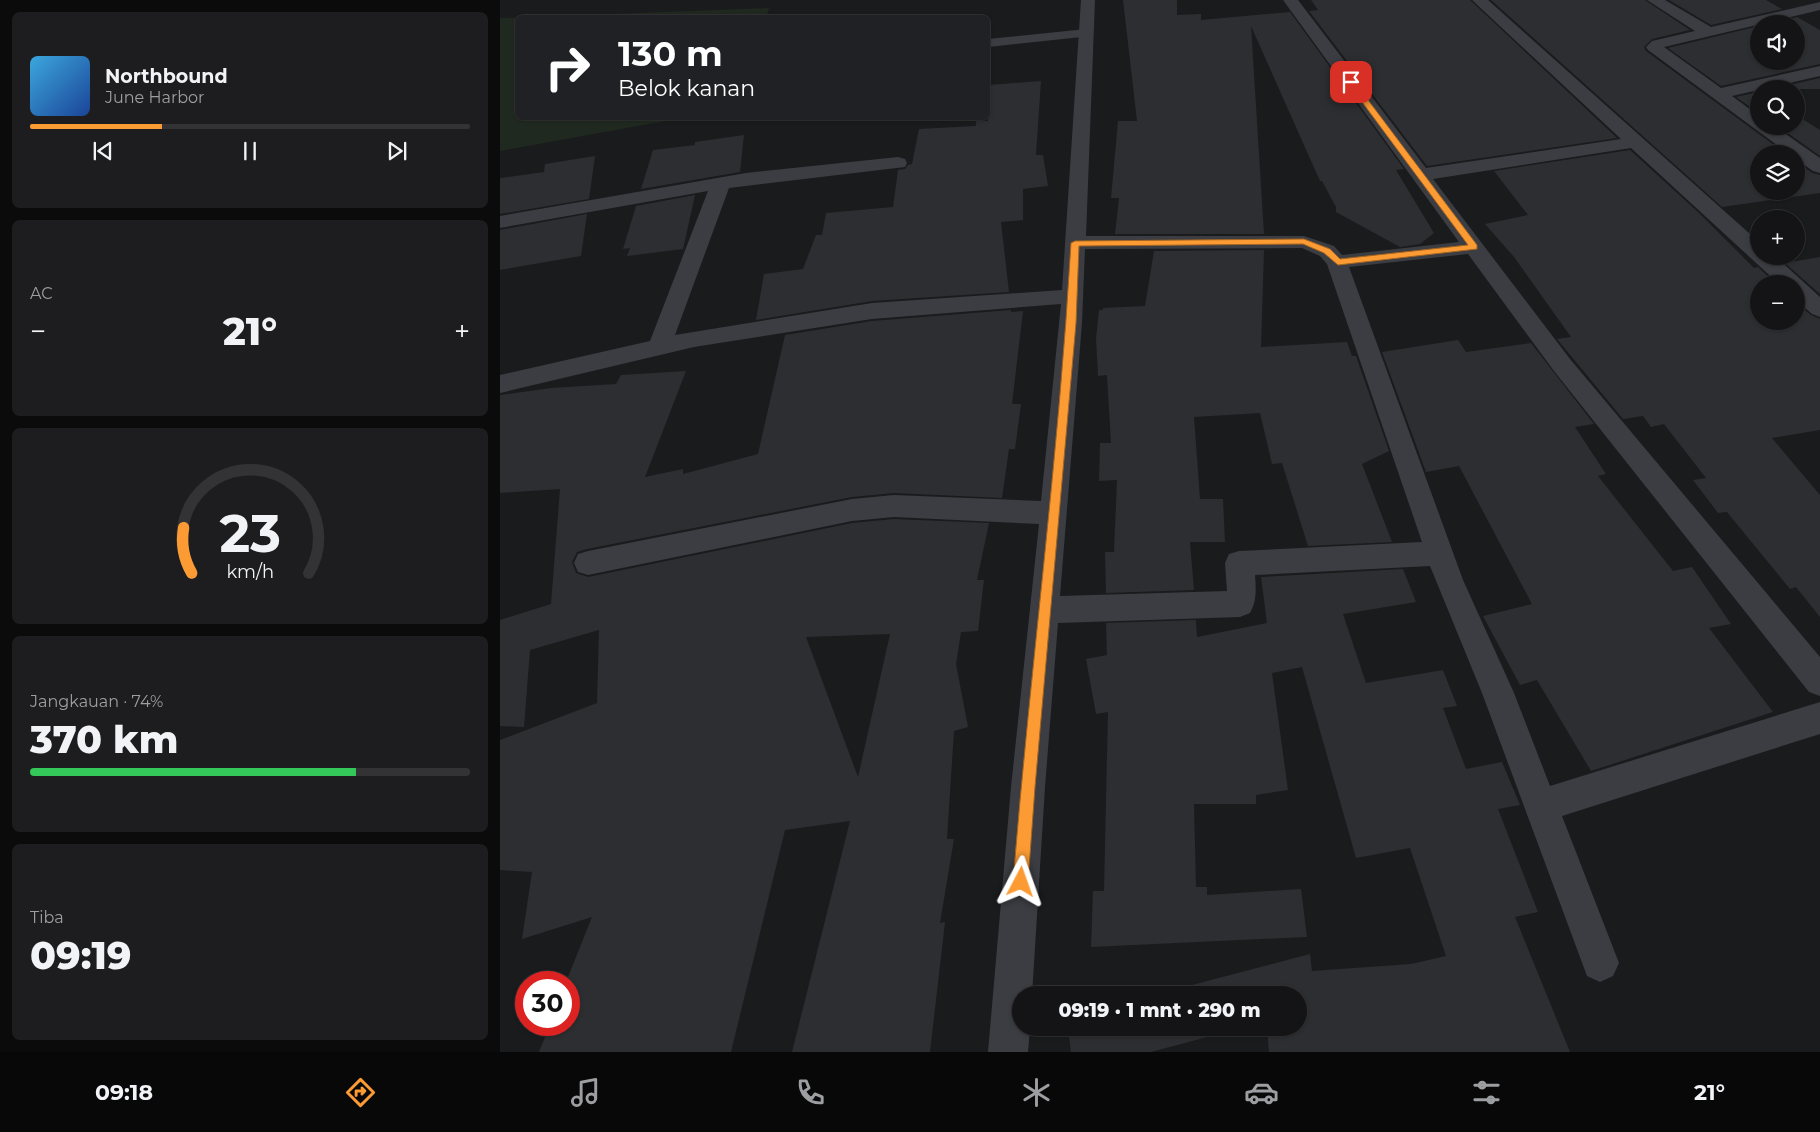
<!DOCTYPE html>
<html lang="id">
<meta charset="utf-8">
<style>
body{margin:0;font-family:Montserrat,sans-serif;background:#1d1d1f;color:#f1f3f6;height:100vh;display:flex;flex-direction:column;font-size:19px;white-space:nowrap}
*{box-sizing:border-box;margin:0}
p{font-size:16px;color:#9d9ea1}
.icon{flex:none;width:28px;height:28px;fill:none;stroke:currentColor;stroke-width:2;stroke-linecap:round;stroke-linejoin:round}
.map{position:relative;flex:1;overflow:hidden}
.details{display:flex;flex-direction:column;gap:12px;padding:12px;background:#0b0b0c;width:500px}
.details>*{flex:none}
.hud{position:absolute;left:15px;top:15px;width:475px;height:105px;border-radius:8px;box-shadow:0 1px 4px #0004,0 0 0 1px #333335;background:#202124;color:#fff;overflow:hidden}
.controls{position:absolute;left:1250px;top:15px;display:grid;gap:10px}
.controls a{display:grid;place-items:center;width:55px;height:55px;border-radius:50%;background:#141416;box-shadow:0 1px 4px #0004,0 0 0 1px #333335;font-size:25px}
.speed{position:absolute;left:15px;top:971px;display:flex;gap:10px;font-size:25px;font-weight:700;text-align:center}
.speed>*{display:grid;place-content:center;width:65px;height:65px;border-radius:50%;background:#141416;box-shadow:0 1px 4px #0004,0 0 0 1px #333335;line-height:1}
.speed .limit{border:8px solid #d22;background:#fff;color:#111}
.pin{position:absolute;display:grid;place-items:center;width:42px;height:42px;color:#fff;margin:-21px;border-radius:10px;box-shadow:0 2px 8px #0006}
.me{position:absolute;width:55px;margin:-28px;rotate:4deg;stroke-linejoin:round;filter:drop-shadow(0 0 4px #0008)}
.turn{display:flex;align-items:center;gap:18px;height:105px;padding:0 20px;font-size:22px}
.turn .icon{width:65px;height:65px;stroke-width:2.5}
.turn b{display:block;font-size:35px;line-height:42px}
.big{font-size:38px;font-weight:800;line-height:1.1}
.details .card{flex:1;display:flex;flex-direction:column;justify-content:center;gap:8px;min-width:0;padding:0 18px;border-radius:8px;background:#1d1d1f}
.details .dial{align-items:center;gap:0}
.dial svg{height:130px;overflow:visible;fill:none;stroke:#333335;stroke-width:7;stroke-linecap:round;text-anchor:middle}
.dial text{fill:#f1f3f6;stroke:none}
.song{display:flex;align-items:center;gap:15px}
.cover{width:60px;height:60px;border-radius:8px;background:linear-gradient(135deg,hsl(200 70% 55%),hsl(220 70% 35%))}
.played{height:5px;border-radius:2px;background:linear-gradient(90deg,#fc9b33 30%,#333335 30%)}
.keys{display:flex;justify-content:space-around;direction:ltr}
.heat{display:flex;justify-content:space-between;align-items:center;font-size:28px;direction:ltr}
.charge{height:8px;border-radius:4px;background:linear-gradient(90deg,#34c759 74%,#333335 0)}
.trip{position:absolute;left:512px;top:986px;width:295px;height:50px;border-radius:25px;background:#141416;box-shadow:0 1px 4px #0004,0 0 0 1px #333335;font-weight:800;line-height:50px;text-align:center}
.tab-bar{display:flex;height:80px;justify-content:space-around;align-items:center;background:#080809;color:#9d9ea1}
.tab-bar .icon{width:35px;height:35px}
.tab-bar .on{color:#fc9b33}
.tab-bar b{font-size:22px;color:#f1f3f6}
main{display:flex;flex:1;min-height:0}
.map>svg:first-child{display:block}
.green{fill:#202920}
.building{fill:#2d2e31;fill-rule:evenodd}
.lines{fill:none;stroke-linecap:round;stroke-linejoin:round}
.lane{fill:#3b3d42;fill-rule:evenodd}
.street{fill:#3b3d42;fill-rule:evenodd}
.route{fill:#fc9b33;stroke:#a46521}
</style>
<main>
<section class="details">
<div class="card">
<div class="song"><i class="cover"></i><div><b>Northbound</b><p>June Harbor</p></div></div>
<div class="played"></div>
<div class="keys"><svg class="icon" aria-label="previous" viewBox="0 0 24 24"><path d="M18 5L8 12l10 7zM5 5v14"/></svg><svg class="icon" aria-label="pause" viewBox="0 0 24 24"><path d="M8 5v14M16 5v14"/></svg><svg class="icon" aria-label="next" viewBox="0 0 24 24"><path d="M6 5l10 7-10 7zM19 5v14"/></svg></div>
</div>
<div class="card"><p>AC</p>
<div class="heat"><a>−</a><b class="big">21°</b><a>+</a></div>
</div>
<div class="card dial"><svg viewBox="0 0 100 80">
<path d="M14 69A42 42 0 1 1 86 69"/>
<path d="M14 69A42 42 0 0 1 9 41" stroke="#fc9b33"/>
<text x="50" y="56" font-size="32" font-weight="700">23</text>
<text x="50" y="72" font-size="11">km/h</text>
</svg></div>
<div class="card"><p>Jangkauan · 74%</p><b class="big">370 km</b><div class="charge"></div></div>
<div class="card"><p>Tiba</p><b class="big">09:19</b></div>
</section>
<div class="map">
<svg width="1320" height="1052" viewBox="0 0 1320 1052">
<rect width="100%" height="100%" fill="#1a1b1d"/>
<path class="green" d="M269 8 266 18H18V118H182L0 151V18Z"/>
<g class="building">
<path d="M623 0H677V15L701 14V20L790 12 904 169 896 170 934 233 920 244 900 247 836 212V207L822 181H820L751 26 764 234H615L619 198H611L618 121H637Z"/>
<path d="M811 0H970L1117 138 927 166 809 11 818 10Z"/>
<path d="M991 0H1145L1190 30 1152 39 1144 47 1146 51 1286 154H1259V191H1296V161L1312 173 1320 175V193L1222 207Z"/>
<path d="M1169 0H1266L1282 9 1211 25Z"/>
<path d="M1297 17 1320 30V64L1221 86 1168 48 1259 26V61H1296V24H1270Z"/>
<path d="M1320 78V89H1272Z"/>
<path d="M541 81 536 155H543L548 186 523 189V220L501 222 509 292 372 301 256 320 264 274 303 269 316 235H322L326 213 393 207 398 170 405 169 408 165 412 164 419 129 476 126V121H488V85Z"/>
<path d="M1259 92V113L1236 97Z"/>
<path d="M1296 115 1320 130V156L1278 126H1296Z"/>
<path d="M244 135 240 172 141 189 153 150 195 145V142Z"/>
<path d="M1130 150 1199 213 1254 268 1258 267 1276 284H1259V321H1296V303L1311 315 1320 319V430L1272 438 1320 495V617L1296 587 1290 589 1227 512 1218 513 1193 480 1206 478 1164 424 1151 427 1143 416 1123 419 1057 339 1071 337 1014 257 985 224 1028 215 994 171Z"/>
<path d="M95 156 89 199 0 214V178L44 172 45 164Z"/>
<path d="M195 195 183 249 127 256 130 248 123 249 136 206Z"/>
<path d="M87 214 81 256 0 270V230Z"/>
<path d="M764 250 761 347 847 342 852 356H856L889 451 862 464 892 542 808 546 782 463 772 464 760 413 694 417 700 499H723L725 542H690L694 590 606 593 605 552H614L617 480 599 481 600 443H611L607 375 598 376 596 338 599 310H603V308L645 306 654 251Z"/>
<path d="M1320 257V294L1285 263Z"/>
<path d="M511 310V312L523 311 512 404H521L515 449H509L502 498 394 493 352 497 87 549 77 552 72 562 76 573 88 577 352 523 394 519 489 523 477 580H484L478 631 461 632 456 664 468 727 454 731 447 839H454L440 923 445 922 430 1052H292L350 821 285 830 231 1052H39L50 1025H69V982H66L92 917 22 939 32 872 0 870V740L97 703 99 630 30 650 24 727 0 726V620L51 604 60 489 0 493V395L51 388 116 384 121 375 186 371 145 477 183 469V474L258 454 285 335 372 321ZM390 634 358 777 306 637Z"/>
<path d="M958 340 966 352 1031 343 1094 424 1075 427 1106 474 1098 476 1173 571 1192 567 1231 624 1209 628 1273 712 1091 771 1037 680 1020 685 983 616 1032 604 959 466 926 472 882 352Z"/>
<path d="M903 569 916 602 843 614 866 683 943 670 957 706 943 708 966 769 1002 762 1020 805 998 809 1038 912 1015 917 1070 1052H769L767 1028H799V995H654L810 954 812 971 911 964 946 956 910 848 856 858 802 667 772 673 788 790 756 795V804H694L696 887H707V895L801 889 807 937 591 947 593 891H604L608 712 596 714 586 659 607 655 606 623 696 620 697 637 767 623 761 577Z"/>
<path d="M568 1028H741L651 1052H571Z"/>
</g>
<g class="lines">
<path class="lane" d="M586 29 591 30 593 33 591 36 488 47V39Z"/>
<g class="street">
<path d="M581 0H595L586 236H804L834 246 842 255 959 242 783 0H798L926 168 1121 139 972 0H988L1259 242V256H1275L1320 297V317L1312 314 1296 300V284H1279L1131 148 933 179 1070 359 1320 657V696L1309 692 1054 371 968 254 849 267 963 580 1014 693 1050 786 1320 702V734L1062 816 1119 963 1113 976 1100 982 1087 976 982 693 930 566 755 575C756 589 757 600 750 613L740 617 558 623 545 787 532 995H521V1028H530L528 1052H488L511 787 539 524 394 517 352 521 88 575 78 572 74 563 78 554 88 551 352 499 394 495 541 501 561 304 372 319 194 347 0 393V375L150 341 208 191 0 228V216L246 173 398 157 405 159 407 163 405 167 229 188 175 335 372 303 562 290ZM802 248 820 256 827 264 922 542 739 551 729 554 725 563 727 591 560 596 582 323 585 249Z"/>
<path d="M1147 0H1165L1211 27 1320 2V10L1164 47 1221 88 1320 66V76L1232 96 1259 116V126H1274L1320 158V173L1313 171 1296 159V154H1289L1148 50 1146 47 1152 41 1195 31Z"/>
</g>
</g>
<path class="route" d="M848 80H853L977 245V249L838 265 824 253 803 244 579 246 576 323 535 787 528 882 526 887 521 889 515 887 513 882C530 669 559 457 571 243L575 241 804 239 830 249 840 259 968 245 848 83Z"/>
</svg>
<div class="controls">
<a><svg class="icon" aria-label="sound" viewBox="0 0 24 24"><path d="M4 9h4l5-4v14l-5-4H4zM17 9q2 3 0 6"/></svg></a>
<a><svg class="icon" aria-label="search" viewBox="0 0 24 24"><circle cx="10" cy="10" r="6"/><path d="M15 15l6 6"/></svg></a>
<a><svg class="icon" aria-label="layers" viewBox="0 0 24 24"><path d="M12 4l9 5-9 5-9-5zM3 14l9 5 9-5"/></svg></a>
<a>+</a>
<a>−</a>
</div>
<div class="speed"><div class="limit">30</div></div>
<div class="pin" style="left:851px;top:82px;background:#d93025"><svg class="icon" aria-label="arrive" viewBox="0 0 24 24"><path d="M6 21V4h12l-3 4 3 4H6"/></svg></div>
<svg class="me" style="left:521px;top:882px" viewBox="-20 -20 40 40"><path d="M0-17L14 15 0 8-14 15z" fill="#fc9b33" stroke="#fff" stroke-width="4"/></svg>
<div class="trip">09:19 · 1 mnt · 290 m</div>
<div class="hud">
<div class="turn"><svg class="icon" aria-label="right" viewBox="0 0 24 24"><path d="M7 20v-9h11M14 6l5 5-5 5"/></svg><div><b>130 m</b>Belok kanan</div></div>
</div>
</div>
</main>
<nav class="tab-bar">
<b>09:18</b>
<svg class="icon on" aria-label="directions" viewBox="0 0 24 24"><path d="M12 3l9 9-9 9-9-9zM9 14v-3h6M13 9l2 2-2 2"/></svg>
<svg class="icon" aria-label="music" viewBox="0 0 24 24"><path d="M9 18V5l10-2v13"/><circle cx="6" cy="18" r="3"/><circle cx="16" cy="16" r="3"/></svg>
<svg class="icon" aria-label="phone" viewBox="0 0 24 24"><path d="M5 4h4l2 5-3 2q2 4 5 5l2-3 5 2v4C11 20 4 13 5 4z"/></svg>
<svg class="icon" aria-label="climate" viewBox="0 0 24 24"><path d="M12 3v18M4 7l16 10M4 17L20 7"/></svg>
<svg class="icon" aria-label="car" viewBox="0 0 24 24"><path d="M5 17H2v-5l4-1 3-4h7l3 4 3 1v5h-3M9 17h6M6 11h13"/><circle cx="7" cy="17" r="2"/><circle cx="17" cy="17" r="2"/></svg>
<svg class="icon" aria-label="filters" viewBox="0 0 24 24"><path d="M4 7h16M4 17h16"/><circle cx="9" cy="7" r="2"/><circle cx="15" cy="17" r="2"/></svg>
<b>21°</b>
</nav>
